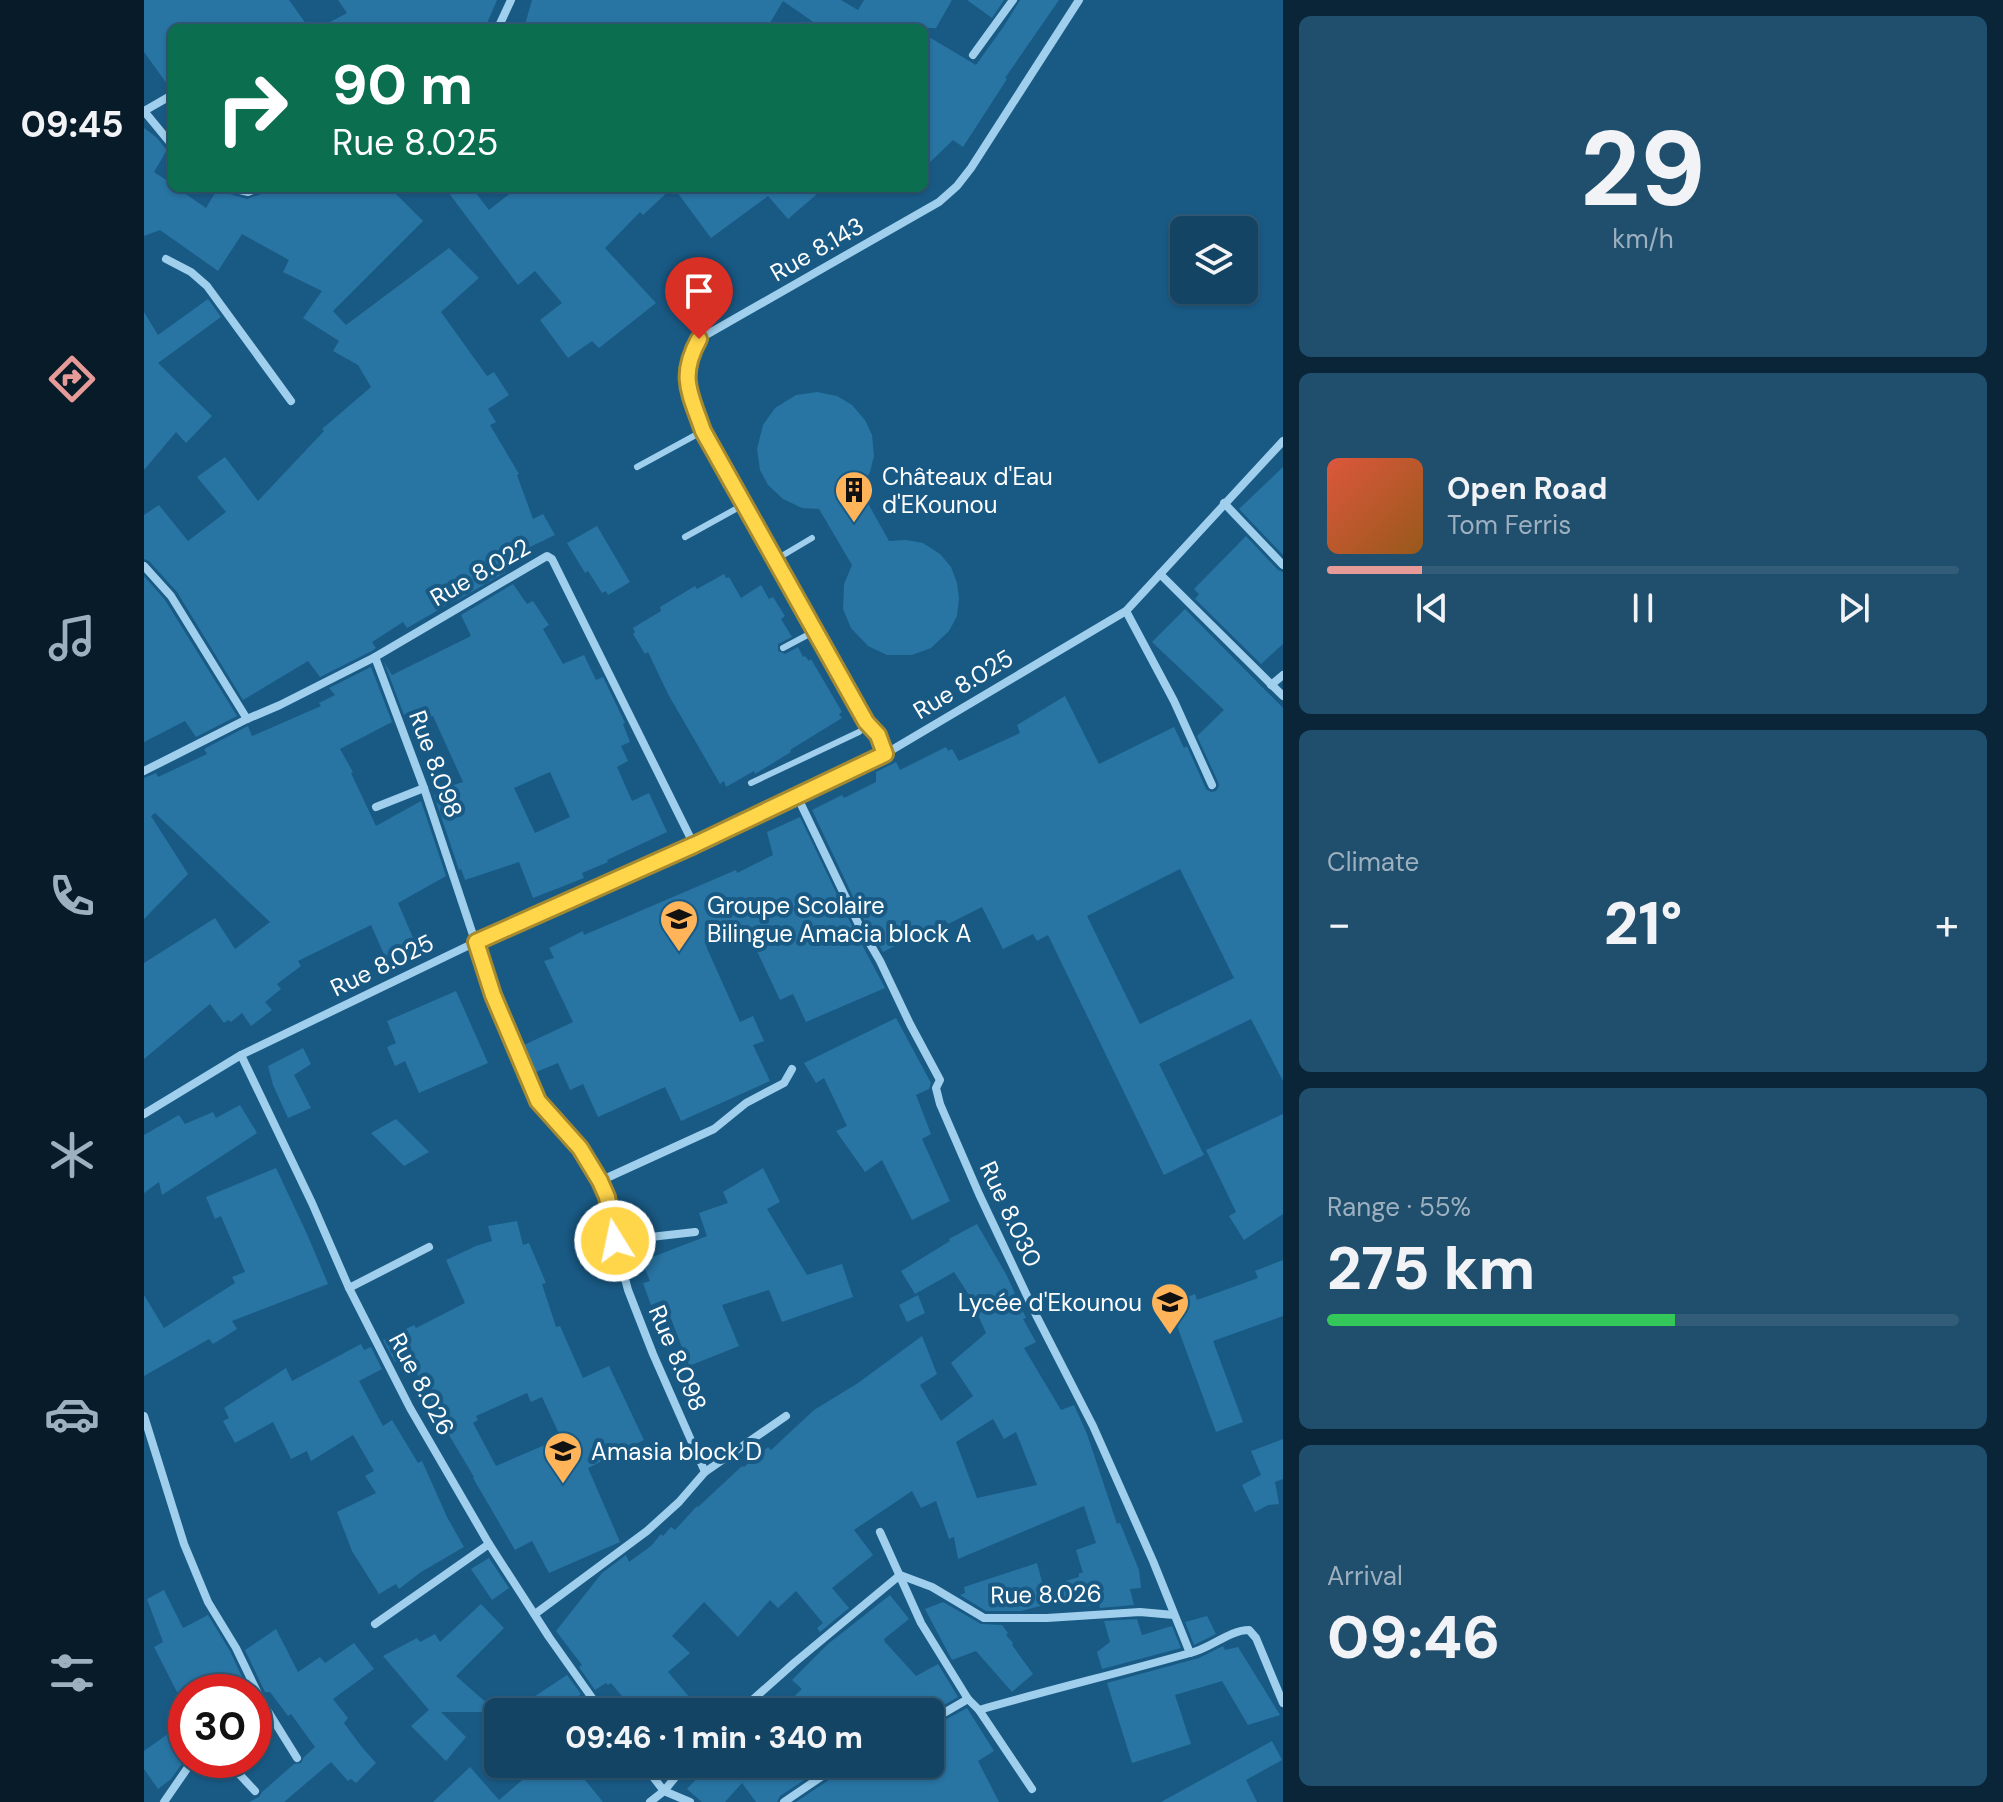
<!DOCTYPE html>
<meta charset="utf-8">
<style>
body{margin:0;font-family:"DM Sans",sans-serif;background:#204e6d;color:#f1f3f6;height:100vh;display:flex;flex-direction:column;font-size:30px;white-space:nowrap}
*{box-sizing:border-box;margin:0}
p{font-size:26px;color:#9db0bf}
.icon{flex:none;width:44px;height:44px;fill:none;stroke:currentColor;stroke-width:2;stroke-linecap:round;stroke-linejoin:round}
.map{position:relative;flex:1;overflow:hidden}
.details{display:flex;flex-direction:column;gap:16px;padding:16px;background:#0a2537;width:720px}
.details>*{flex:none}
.hud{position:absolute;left:24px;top:24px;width:760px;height:168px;border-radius:12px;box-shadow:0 2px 6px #0004,0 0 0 2px #325c78;background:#0b6e4f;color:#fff;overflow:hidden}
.tools{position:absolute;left:1026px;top:216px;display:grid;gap:16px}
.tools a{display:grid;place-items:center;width:88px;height:88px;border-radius:12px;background:#134464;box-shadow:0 2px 6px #0004,0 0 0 2px #325c78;font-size:40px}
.speed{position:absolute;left:24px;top:1674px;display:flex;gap:16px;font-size:40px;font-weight:700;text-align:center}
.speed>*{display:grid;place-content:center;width:104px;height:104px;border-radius:50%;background:#134464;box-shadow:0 2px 6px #0004,0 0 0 2px #325c78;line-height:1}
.speed .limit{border:12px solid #d22;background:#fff;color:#111}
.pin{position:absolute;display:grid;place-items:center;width:68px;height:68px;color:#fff;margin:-82px -34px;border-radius:50% 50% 50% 0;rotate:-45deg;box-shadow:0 0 8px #0007}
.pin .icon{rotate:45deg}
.me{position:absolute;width:88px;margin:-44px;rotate:350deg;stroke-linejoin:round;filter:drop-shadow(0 0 6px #0008)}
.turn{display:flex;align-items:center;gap:28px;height:168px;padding:0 32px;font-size:36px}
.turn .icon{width:104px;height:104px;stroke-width:2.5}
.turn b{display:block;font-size:56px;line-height:68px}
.big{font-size:60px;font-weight:800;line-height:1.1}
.details .card{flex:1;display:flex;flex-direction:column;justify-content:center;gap:12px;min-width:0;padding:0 28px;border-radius:12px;background:#204e6d}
.details .dial{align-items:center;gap:0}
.dial b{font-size:104px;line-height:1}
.song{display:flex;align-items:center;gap:24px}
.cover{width:96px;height:96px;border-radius:12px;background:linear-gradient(135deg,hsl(10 70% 55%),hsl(30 70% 35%))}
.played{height:8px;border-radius:4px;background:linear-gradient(90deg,#e69b98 15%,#325c78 15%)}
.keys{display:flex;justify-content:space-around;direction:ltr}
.heat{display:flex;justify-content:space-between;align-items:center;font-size:44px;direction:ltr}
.charge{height:12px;border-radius:6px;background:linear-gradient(90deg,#34c759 55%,#325c78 0)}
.trip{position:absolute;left:340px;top:1698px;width:460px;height:80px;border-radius:12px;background:#134464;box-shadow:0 2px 6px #0004,0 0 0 2px #325c78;font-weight:800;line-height:80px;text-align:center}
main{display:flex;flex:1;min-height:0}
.tab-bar{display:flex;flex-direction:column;width:144px;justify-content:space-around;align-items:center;background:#081b28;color:#9db0bf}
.tab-bar .icon{width:56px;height:56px}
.tab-bar .selected{color:#e69b98}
.tab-bar b{font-size:36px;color:#f1f3f6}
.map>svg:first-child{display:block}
.building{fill:#2874a3;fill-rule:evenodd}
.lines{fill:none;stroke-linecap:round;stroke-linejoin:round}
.service{stroke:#9fcfec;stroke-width:6}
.minor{stroke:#9fcfec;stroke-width:8}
.route-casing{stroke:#a68a30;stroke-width:20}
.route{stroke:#ffd54a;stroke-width:14}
.labels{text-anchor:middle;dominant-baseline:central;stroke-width:8;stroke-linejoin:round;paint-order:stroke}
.street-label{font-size:24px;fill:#fff;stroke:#195a85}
.poi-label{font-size:24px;fill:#fff;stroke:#195a85;text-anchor:start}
</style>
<main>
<nav class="tab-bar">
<b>09:45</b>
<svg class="icon selected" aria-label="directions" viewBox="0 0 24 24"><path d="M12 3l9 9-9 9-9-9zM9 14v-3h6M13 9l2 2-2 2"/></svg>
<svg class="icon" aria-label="music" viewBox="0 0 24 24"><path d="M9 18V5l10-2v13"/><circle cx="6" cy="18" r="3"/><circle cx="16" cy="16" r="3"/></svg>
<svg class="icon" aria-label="phone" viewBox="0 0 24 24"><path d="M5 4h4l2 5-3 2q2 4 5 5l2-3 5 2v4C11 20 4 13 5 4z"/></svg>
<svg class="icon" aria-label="climate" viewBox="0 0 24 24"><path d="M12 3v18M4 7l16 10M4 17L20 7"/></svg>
<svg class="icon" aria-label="car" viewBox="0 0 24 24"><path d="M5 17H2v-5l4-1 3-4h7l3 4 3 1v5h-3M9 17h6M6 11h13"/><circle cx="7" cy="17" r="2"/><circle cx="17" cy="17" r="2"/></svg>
<svg class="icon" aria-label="filters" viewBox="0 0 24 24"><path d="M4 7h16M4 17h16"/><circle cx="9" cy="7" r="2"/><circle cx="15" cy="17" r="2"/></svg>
</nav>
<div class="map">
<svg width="1139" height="1802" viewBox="0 0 1139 1802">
<rect width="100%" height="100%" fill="#195a85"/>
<g class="building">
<path d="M0 0H145L165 28H28V88H26L0 52Z"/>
<path d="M194 0H353L341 28H175L203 13Z"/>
<path d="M388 0H697L714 10 720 0H808L792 28H678L639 1 623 28H380Z"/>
<path d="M823 0H860L848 18Z"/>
<path d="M876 0H915L861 78 863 79 819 147 809 140 780 168V34L832 65 860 26Z"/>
<path d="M0 128 12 137 23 150 10 172 28 184V188H33L62 208 74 188H81L86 194 103 199 117 194 121 188H246L279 221 189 311 202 325 305 248 335 278 297 312 343 376 350 372 365 395 344 409 352 422 346 425 375 474 373 475 389 519 399 514 411 535 367 556 368 560 357 565 362 572 310 602V601L263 628 259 622 228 642 232 648 228 651 176 677 164 661 99 700 33 592 5 561 0 559V515L15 505 44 541 82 512 53 477 81 457 114 501 180 431 178 429 227 387 214 365 189 351 195 341 159 318 178 291 139 272 145 260 98 234 74 271 16 230 0 236Z"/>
<path d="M301 188H328L345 210 373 188H528L499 215 496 212 461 248 512 303 455 348 448 341 424 358 396 320 418 303 391 271 374 285Z"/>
<path d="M530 188H680L644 219 624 196 567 238Z"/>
<path d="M64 299 77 317 14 363 68 416 42 443 32 432 0 470V312L14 335Z"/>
<path d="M673 392 693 396 708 405 721 420 728 435 730 456 726 472 716 489 745 541 762 540 779 543 796 554 807 567 813 583 815 599 813 616 805 631 787 648 768 655H743L724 646 707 628 699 609 700 584 708 565 675 509 658 508 639 499 624 485 616 470 613 449 619 425 631 408 652 395Z"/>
<path d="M1139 467V555L1095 509Z"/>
<path d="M453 526 486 582 464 595 462 591 458 593 444 571 441 573 423 543Z"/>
<path d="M1102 536 1134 570 1139 572V644L1117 664 1051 599 1055 594 1050 589Z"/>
<path d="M580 574 582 578 585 577 597 598 617 585 625 599 629 597 641 616 637 619 648 637 634 644V651L641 654 654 647 659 657 661 656 665 661 667 659 698 712 695 714 698 718 646 750 647 752 611 774 610 771 582 787 580 781 576 784 524 694 504 652 501 654 489 634 491 632 489 628 517 611 516 607 551 586 553 589Z"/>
<path d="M0 576 21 600 93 716 52 737 41 721 0 742Z"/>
<path d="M369 584 383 604 389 601 405 625 399 629 419 664 440 655 452 680 459 677 481 723 479 724 486 742 477 746 484 761 473 767 488 801 505 793 523 832 463 860 464 862 438 873 440 878 389 898 375 862 321 880 317 869 315 870 290 795 295 792 294 790 319 782 289 716 278 721 272 709 260 715 240 662 248 675 327 636 317 615ZM406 772 426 817 391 833 370 788Z"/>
<path d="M1041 609 1139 708V1081L1107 1019 1015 1064 1060 1155 1020 1175 904 935 893 941 889 934 859 949 838 907 804 924 801 920 739 952 721 922 668 810 698 795 700 798 732 782V772L752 762 756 770 802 747 804 751 808 749 815 761 876 733 873 725 921 696 955 764 1030 727 1040 748 1043 746 1062 789 1067 792 1072 791 1075 786 1074 782 1053 736 1080 710 1008 642ZM1036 869 1090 978 996 1024 943 916Z"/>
<path d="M227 667 248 722 196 749 209 772 207 773 232 826 277 801 302 876 254 903 273 947 242 959 227 925 154 961 157 966 133 984 137 989 121 1002 128 1010 107 1026 98 1013 87 1022 84 1020 80 1023 66 1004 0 1059V963L71 918 91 949 126 922 11 813 7 816 44 874 0 919V778L12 773 14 777 63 754 60 749 104 726 108 736 177 706 175 703 191 695 185 688Z"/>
<path d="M656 817 709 928 741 988 662 1022 649 994 636 1000 602 928 562 946 596 1022 609 1016 620 1041 609 1045 626 1081 537 1121 521 1087 454 1117 439 1084 426 1090 414 1063 392 1072 380 1045 429 1022 400 961 410 958 405 948 439 931 440 935 592 870 593 873 629 855 623 832Z"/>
<path d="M312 991 344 1063 275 1093 261 1061 251 1066 243 1047 252 1043 243 1021Z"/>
<path d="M752 1018 787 1083 785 1089 772 1095 787 1134 778 1139 806 1201 768 1220 738 1160 721 1172 692 1131 703 1126 680 1078 672 1083 660 1063Z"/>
<path d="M159 1048 167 1064 150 1075 167 1108 144 1118 129 1085 124 1066Z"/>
<path d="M96 1105 113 1133 18 1195 15 1182 0 1193V1135L35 1115 41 1124 69 1112 72 1118Z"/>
<path d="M1139 1114V1214L1100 1240 1085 1216 1092 1212 1062 1150Z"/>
<path d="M252 1119 285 1152 260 1166 227 1133Z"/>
<path d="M132 1168 163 1234 184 1284 88 1321 93 1329 69 1344 65 1339 0 1376V1295L20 1328 91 1283 88 1277 101 1272 77 1216 71 1219 62 1197Z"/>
<path d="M619 1168 636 1202 623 1209 663 1275 698 1264 709 1297 638 1322 625 1290 578 1305 595 1346 545 1366 520 1300 507 1305 499 1283 506 1281 498 1261 563 1236 555 1213 584 1203 579 1192Z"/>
<path d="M373 1221 379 1245 385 1243 402 1283 398 1284 412 1327 416 1326 439 1378 465 1366 500 1440 444 1468 476 1542 405 1573 388 1541 371 1550 329 1478 330 1477 305 1435 267 1362 264 1363 261 1357 251 1362 239 1340 270 1325 272 1328 321 1303 302 1260 332 1246 348 1241 344 1226ZM383 1393 387 1402 398 1397 417 1438 352 1466 329 1423 334 1420 332 1416Z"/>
<path d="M833 1224 863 1276 882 1318 879 1319 892 1342 880 1348 917 1410 930 1405 943 1434 973 1524 976 1523 995 1570 997 1588 986 1589 990 1605 956 1608 955 1604 940 1606 938 1598 920 1603 915 1583 935 1577V1573H939L932 1550 952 1543 940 1506 814 1559 810 1537 805 1539 792 1501 777 1508 768 1491 710 1530 729 1555 688 1588 705 1608 676 1632 673 1628 679 1623 652 1591 634 1608 626 1600 594 1637 560 1602 528 1636 546 1653 524 1672 558 1712H491L467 1683 464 1685 462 1683 451 1690 435 1667 438 1665 412 1631 458 1573 482 1555 485 1562 507 1546 517 1534 519 1536 527 1527 531 1530 553 1506 554 1507 598 1466 600 1467 624 1447 627 1450 670 1410 714 1383 778 1336 793 1374 776 1385 797 1421 829 1396 807 1363 842 1333 825 1295 810 1272 771 1294 757 1271 806 1241 805 1239ZM849 1419 860 1439 872 1432 893 1485 833 1498 812 1442Z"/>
<path d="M1139 1260V1316L1069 1341 1099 1422 1072 1432 1025 1304 1051 1294 1053 1300 1114 1278 1111 1271Z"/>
<path d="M774 1295 781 1313 763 1322 755 1305Z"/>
<path d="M217 1344 220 1350 227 1347 238 1369 215 1381 239 1426 248 1420 274 1463 278 1461 303 1517 320 1547 277 1572 255 1589 252 1584 235 1594 208 1551 193 1512 232 1493 221 1476 230 1471 209 1435 167 1461 163 1451 147 1459 129 1422 91 1443 79 1421 85 1418 80 1408 142 1368 148 1381Z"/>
<path d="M1139 1439V1479L1131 1482 1135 1504 1124 1505 1111 1512 1098 1485 1117 1475 1107 1451Z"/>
<path d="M345 1558 365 1588 348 1600 327 1569Z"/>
<path d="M893 1563 904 1604 877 1611H842L816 1595 821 1593 820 1587Z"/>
<path d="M20 1590 39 1628 64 1615 86 1651 105 1692H33L10 1647 19 1642 3 1599Z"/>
<path d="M746 1595 765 1619 740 1639 741 1642 772 1676 794 1664 814 1697 786 1713 634 1712 658 1689 648 1680 684 1644Z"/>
<path d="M799 1602 837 1624 858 1625 864 1633 862 1635 869 1643 868 1645 889 1674 868 1692 832 1651 808 1660 781 1609Z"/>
<path d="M337 1604 360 1628 312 1676 353 1712H297L322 1737 302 1761 267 1726 285 1710 239 1656 273 1638 276 1642 291 1634 296 1642Z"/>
<path d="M1063 1616 1072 1634 1050 1645 1041 1622Z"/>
<path d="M993 1619 998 1635 1028 1626 1037 1648 958 1669 953 1652 966 1642 960 1621Z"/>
<path d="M132 1629 154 1672 176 1657 181 1663 210 1643 230 1669 189 1699 204 1718 200 1723 217 1746 232 1763 212 1783 207 1779 204 1781 187 1762 140 1802H105L115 1797 118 1792 150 1764 157 1763 160 1757 171 1747 147 1714 144 1716 126 1692H121L101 1650Z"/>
<path d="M1079 1646 1081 1650 1094 1647 1136 1715 1104 1725 1078 1681 1031 1695 1047 1744 988 1763 963 1683 1055 1658Z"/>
<path d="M423 1675 437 1694 433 1697 435 1700 417 1712H367Z"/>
<path d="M823 1708 850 1751 834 1761 855 1802H652L700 1770 703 1764H786V1728Z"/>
<path d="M42 1721V1758L27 1779 14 1789 0 1769V1751Z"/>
<path d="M1128 1741 1138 1760 1102 1780 1113 1802H1017Z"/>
<path d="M411 1764H428L459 1802H289L326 1767 355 1800 390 1770 394 1774Z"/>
<path d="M566 1764H684L636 1796 633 1802H612L598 1783 581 1802H558L543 1789Z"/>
</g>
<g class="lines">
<g class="service">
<path d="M493 467 559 431"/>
<path d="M541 537 599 505"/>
<path d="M631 560 668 538"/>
<path d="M639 648 671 631"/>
<path d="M607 783 715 732 721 727 722 722"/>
</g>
<g class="minor">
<path d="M354 28 367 0"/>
<path d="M829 55 869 0"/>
<path d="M28 95 0 111 28 145"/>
<path d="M88 188 104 192 114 188"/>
<path d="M22 259 47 272 63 286 147 401"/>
<path d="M1080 503 1139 565"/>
<path d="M0 566 27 596 103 719"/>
<path d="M1016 574 1139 696"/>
<path d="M982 611 1030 701 1068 785"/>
<path d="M231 657 280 788 349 995 394 1101 436 1148 456 1181 463 1197 471 1241 484 1290 509 1354 561 1472 535 1502 503 1531 391 1614"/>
<path d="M1127 685 1139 675"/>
<path d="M741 754 734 735 722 722 559 431C546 393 534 377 555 339L795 202 813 186 827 168 935 0"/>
<path d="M0 771 103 719 136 705 231 657 403 556 408 559 550 845"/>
<path d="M653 796 715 925 736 961 766 1024 796 1080 792 1088 796 1104 835 1194 893 1317 949 1426 1009 1561 1046 1653C1066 1649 1085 1630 1105 1630L1112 1638 1139 1703"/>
<path d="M232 807 280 788"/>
<path d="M97 1055 168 1203 205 1288 266 1408 345 1544 405 1637 458 1712"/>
<path d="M0 1114 97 1055 332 942 550 845 741 754 982 611 1139 441"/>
<path d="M456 1181 570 1129 602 1103 640 1083 648 1069"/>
<path d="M471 1241 551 1232"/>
<path d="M205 1288 285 1247"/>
<path d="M0 1416 40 1544 64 1602 92 1648 117 1700 153 1758"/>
<path d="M561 1472 642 1416"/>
<path d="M736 1532 777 1623 824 1699 835 1710 888 1789"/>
<path d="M231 1624 345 1544"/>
<path d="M835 1710C905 1690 975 1673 1046 1653"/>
<path d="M595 1712 650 1663 756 1575 788 1587 840 1618H903L996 1612 1030 1615"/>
<path d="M786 1721 824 1699"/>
<path d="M82 1760 111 1791"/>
<path d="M499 1764 520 1791 542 1764"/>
<path d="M20 1802 49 1760"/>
<path d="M506 1802 520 1791 546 1802"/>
<path d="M640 1802 696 1764"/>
</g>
</g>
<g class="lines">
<defs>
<path id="route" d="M471 1241 463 1197 456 1181 436 1148 394 1101 349 995 332 942 550 845 741 754 734 735 722 722 559 431C546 393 534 377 555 339"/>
</defs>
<use href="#route" class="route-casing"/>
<use href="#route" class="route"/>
</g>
<defs>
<symbol id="building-pin" viewBox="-11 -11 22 30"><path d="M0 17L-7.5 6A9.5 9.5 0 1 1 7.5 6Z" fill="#ffb45a" stroke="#195a85"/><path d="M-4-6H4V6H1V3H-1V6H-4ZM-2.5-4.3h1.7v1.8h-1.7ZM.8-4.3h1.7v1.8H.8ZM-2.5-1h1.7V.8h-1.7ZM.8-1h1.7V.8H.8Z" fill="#111"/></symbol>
<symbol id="school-pin" viewBox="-11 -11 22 30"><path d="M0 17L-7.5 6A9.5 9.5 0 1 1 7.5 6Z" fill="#ffb45a" stroke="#195a85"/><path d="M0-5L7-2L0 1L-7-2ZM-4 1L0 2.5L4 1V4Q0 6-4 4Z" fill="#111"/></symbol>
</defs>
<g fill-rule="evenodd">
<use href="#building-pin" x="688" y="468" width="44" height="60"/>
<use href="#school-pin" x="513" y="897" width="44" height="60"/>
<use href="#school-pin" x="1004" y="1280" width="44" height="60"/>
<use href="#school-pin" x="397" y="1429" width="44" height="60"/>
</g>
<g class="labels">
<g class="street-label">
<text transform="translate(673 249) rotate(-30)">Rue 8.143</text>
<text transform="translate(336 572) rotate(-30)">Rue 8.022</text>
<text transform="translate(819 684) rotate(-31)">Rue 8.025</text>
<text transform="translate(292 764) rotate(70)">Rue 8.098</text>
<text transform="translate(238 965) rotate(-26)">Rue 8.025</text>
<text transform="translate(867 1214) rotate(65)">Rue 8.030</text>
<text transform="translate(534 1358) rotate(67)">Rue 8.098</text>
<text transform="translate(278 1384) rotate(62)">Rue 8.026</text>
<text transform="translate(902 1594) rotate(-1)">Rue 8.026</text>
</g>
<g class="poi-label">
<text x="738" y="476">Châteaux d'Eau<tspan x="738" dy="28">d'EKounou</tspan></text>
<text x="563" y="905">Groupe Scolaire<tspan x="563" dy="28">Bilingue Amacia block A</tspan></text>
<text x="998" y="1302" text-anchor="end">Lycée d'Ekounou</text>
<text x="447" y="1451">Amasia block D</text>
</g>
</g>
</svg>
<div class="tools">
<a><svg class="icon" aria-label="layers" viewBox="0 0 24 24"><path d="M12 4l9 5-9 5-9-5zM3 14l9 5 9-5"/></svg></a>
</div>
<div class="speed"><div class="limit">30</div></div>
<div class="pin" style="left:555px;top:339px;background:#d93025"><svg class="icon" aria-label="arrive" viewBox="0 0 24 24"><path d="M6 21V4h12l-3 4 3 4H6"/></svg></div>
<svg class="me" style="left:471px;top:1241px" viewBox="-20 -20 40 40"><circle r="17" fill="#ffd54a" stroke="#fff" stroke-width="3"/><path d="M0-11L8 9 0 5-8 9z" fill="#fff"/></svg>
<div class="trip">09:46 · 1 min · 340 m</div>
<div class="hud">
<div class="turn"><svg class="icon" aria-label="right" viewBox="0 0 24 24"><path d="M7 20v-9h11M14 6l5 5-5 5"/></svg><div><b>90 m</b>Rue 8.025</div></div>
</div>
</div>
<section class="details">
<div class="card dial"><b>29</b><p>km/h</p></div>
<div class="card">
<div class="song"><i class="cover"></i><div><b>Open Road</b><p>Tom Ferris</p></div></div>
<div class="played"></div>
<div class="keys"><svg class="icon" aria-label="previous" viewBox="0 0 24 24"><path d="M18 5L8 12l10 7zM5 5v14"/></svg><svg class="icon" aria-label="pause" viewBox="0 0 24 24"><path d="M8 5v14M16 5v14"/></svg><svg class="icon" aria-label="next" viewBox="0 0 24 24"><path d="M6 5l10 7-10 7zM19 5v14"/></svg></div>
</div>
<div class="card"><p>Climate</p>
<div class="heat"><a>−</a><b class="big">21°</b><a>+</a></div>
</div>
<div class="card"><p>Range · 55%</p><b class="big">275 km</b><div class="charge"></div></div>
<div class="card"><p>Arrival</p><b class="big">09:46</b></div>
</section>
</main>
